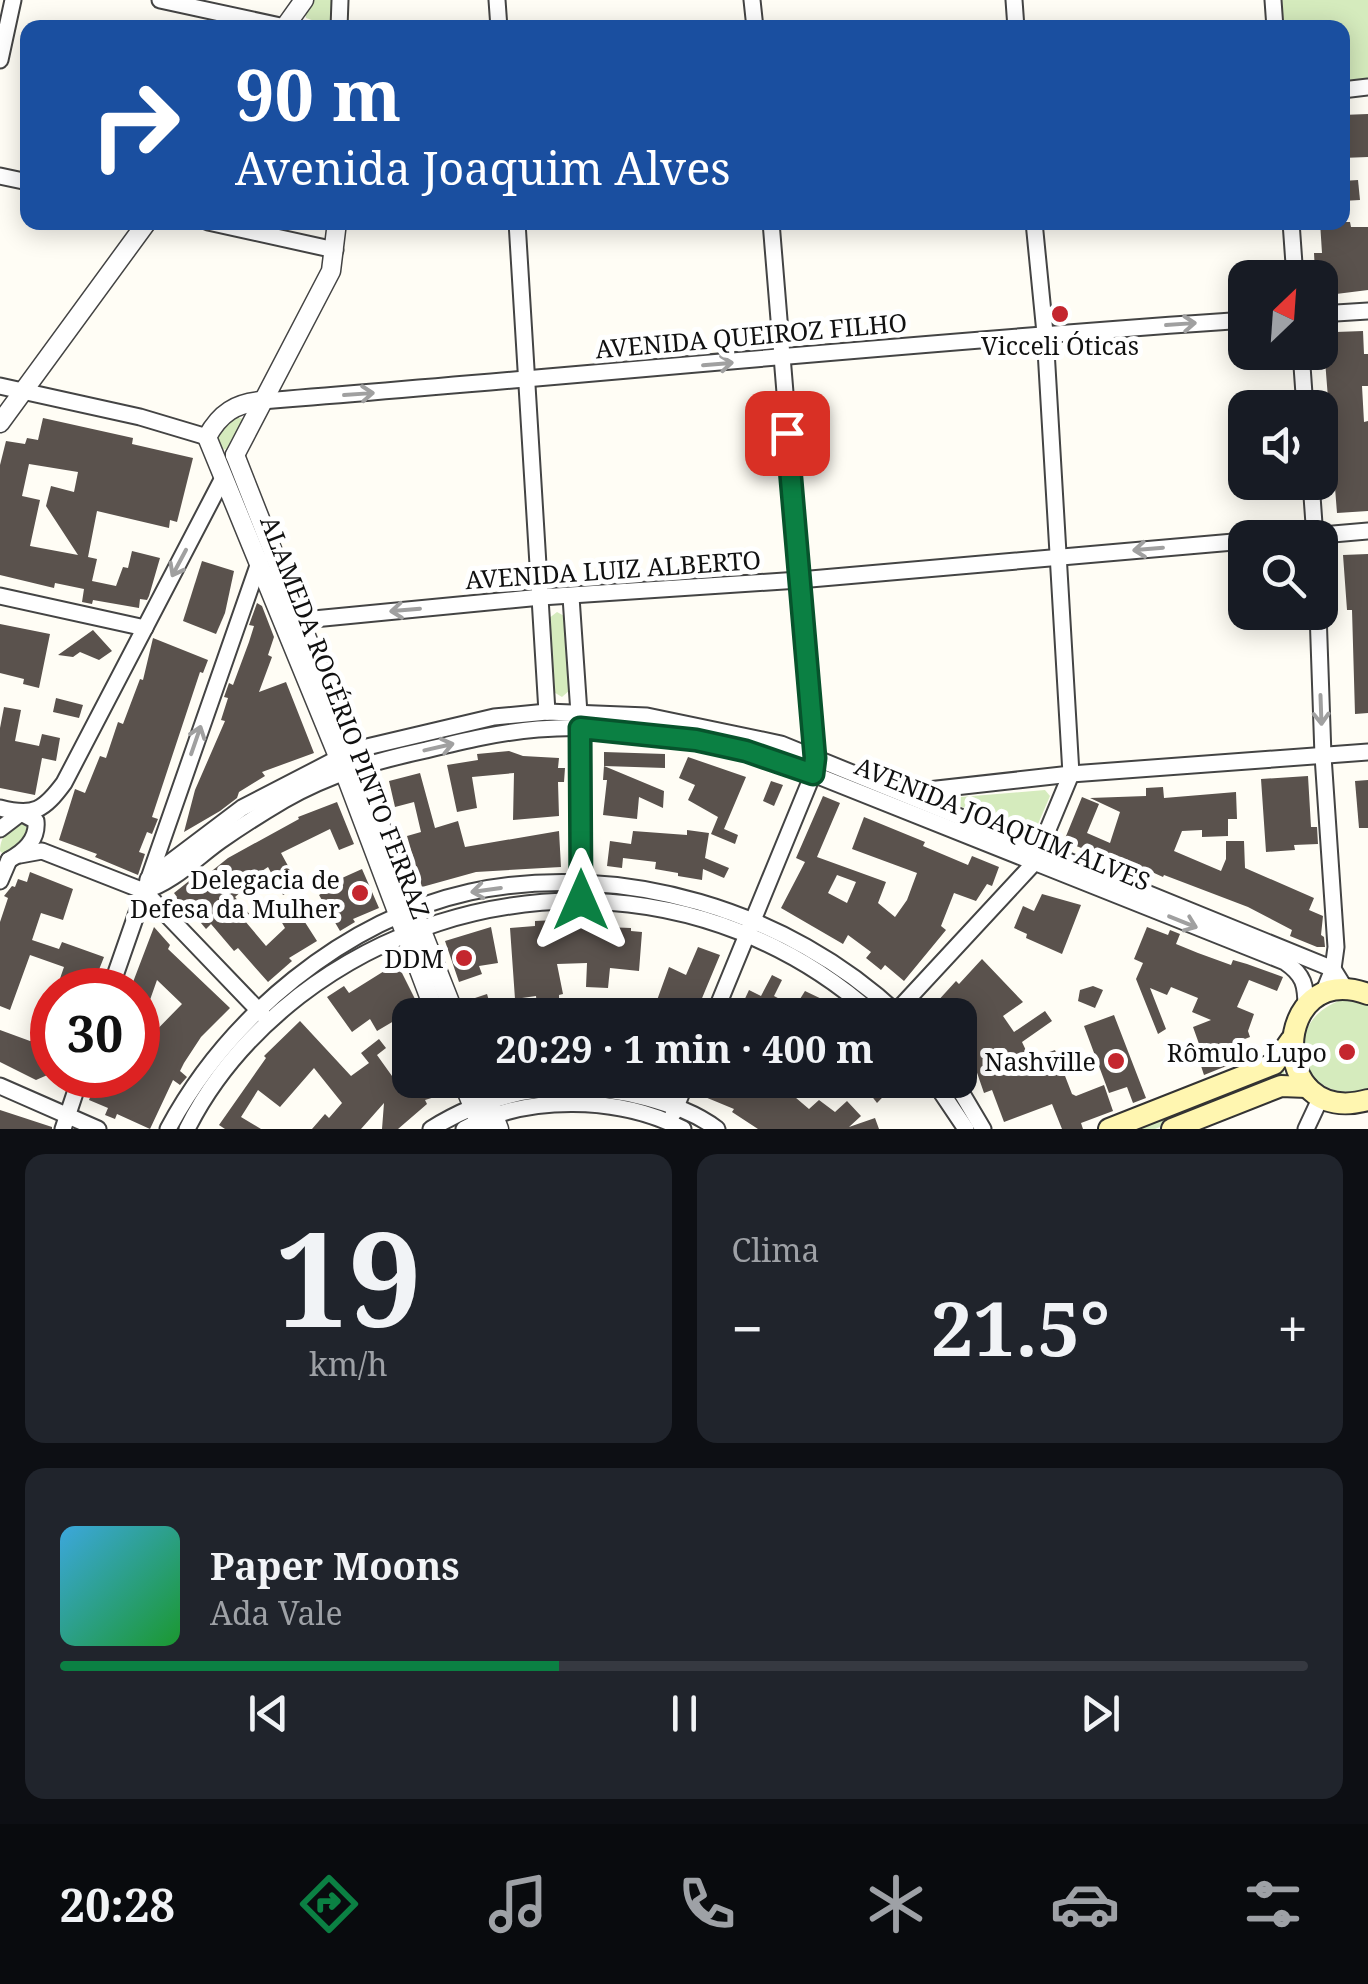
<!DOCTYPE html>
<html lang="pt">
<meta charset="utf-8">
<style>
body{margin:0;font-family:"Noto Serif",serif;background:#20242c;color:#f1f3f6;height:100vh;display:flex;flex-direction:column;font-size:38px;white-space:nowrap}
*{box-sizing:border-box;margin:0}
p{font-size:32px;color:#9ea1a6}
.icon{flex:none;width:55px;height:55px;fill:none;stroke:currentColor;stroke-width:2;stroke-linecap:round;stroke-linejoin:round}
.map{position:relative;height:1129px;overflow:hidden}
.drawer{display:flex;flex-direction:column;gap:25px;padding:25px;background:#0d0f14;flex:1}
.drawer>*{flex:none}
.top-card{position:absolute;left:20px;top:20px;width:1330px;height:210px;border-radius:20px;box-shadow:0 5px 25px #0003;background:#1a4fa0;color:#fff;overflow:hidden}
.needle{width:65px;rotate:25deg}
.tools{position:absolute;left:1228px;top:260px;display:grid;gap:20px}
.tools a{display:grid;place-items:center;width:110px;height:110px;border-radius:20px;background:#171b24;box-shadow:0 5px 25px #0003;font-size:50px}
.speed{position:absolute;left:30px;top:968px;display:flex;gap:20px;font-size:50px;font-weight:700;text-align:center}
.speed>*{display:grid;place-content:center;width:130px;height:130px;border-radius:50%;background:#171b24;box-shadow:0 5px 25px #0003;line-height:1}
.speed .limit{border:15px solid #d22;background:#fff;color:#111}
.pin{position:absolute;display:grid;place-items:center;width:85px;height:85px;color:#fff;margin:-42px;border-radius:20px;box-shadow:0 5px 15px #0006}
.me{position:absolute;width:110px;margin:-55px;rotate:0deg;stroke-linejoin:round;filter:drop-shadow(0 0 8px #0008)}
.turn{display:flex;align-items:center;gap:35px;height:210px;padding:0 50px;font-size:45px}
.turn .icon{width:130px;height:130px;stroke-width:2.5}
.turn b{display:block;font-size:70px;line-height:85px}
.big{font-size:75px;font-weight:700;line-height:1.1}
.drawer .tile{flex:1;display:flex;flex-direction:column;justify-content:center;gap:15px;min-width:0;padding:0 35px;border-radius:20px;background:#20242c}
.drawer .dial{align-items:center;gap:0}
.dial b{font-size:130px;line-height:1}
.song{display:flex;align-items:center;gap:30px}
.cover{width:120px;height:120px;border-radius:15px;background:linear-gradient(135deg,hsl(200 70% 55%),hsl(130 70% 35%))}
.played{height:10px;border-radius:5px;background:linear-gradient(90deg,#0b8043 40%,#363941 40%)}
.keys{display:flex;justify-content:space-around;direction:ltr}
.heat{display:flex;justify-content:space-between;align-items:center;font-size:55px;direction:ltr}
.drawer .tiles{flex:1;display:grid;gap:25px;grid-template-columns:1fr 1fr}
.tile:last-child{grid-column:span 2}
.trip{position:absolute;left:392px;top:998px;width:585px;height:100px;border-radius:20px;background:#171b24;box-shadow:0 5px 25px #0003;font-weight:700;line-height:100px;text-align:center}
.dock{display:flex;height:160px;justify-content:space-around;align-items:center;background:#090b0e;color:#9ea1a6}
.dock .icon{width:70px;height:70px}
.dock .on{color:#0b8043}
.dock b{font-size:45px;color:#f1f3f6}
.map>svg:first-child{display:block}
.green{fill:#d5ebbd}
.building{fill:#5a524d;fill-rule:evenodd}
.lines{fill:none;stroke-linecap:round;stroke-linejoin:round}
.minor-casing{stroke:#444;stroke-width:19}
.tertiary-casing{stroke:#444;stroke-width:21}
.secondary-casing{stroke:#333;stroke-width:24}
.minor{stroke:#fff;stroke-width:15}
.tertiary{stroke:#fff;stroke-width:18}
.secondary{stroke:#fff6b0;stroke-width:20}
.oneway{stroke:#a0a0a0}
.route-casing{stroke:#07532c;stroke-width:25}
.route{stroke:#0b8043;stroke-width:18}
.poi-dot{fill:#c4262e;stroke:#fff;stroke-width:4}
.labels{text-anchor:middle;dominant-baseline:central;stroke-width:10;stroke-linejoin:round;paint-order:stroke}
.street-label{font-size:25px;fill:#111;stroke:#fff}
.poi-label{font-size:25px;fill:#111;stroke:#fff;text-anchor:end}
</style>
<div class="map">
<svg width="1368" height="1129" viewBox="0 0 1368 1129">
<rect width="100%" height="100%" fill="#fffdf5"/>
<g class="green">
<path d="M314 0H331V19L326 25 306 18 305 13Z"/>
<path d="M1282 0H1368V82L1343 84 1342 28 1284 27Z"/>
<path d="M234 416 243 419 244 424 230 450 221 449 217 434Z"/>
<path d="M557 612 566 617 570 690 562 697 552 691 548 619Z"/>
<path d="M1045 790 1050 796 1035 831 1028 835 948 801 949 798Z"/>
<path d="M26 820 29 824C28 836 15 851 4 855L0 851C0 834 11 827 26 820Z"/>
<path d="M1341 1000 1368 1004V1088C1306 1111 1273 1025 1341 1000Z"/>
<path d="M1278 1068 1283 1069 1285 1075 1280 1078 1155 1129H1125Z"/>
</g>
<g class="building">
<path d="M1368 114V157L1342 158V115Z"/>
<path d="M1358 180 1360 200 1342 201V181Z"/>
<path d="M1320 222H1350L1351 227H1368V290L1320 296V278L1315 273 1314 253H1322Z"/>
<path d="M1363 331 1364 354H1368V386H1362L1364 422 1368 421V511L1337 513 1325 360H1331L1330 340H1336V332Z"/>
<path d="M43 418 133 438 132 444 193 458 177 522 170 520 169 528 97 511 88 557 97 559 92 581 116 586 123 567 128 568 132 551 160 558 149 596 147 600 140 599 139 608 93 600 92 604 82 602 84 589 55 583 54 588 0 575V465L6 441 25 444 27 438 38 440ZM29 464 78 472 74 492 51 486 46 506 78 555 30 546 40 500 22 496Z"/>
<path d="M1368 554V713L1355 714 1352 610H1347L1343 555Z"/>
<path d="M202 561 234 571 225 613 216 634 183 621Z"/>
<path d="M257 603 262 606 274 637 268 655 272 657 259 692 286 682 314 753 262 772 265 776 239 792 237 798 220 811 184 832 195 790 225 721 221 720 228 698 224 697 229 683 233 685 249 642 254 626 249 625Z"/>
<path d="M0 624 50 634 39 688 23 684 24 679 0 673Z"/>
<path d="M93 630 112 651 99 660 80 652 73 657 58 655Z"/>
<path d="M153 638 208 660 203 673 200 672 152 817 158 819 152 834 147 832 139 852 145 854 138 875 95 857 97 854 59 840 75 789 85 793 100 756 106 758 118 722 123 724 140 679 143 680Z"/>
<path d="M56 698 83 705 79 718 53 712Z"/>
<path d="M4 707 21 710 15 741 39 746 42 734 60 738 56 761 42 758 35 795 0 788V728Z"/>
<path d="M509 751 523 756 559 758 558 768H565L564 782H558L559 816 513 820 514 773 472 777 477 808 457 812 447 765 478 760 477 754Z"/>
<path d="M604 752 665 754V768L604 766Z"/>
<path d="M688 757 746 777 724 829 738 835 735 844 711 834 718 817 688 800 695 785 679 778Z"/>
<path d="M604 766 664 791 663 808 639 797 637 819 603 815 607 780H603Z"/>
<path d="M420 773 435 828 458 821 465 847 559 831 561 867 476 872 422 887 407 836 421 832 414 802 395 807 389 781Z"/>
<path d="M1308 776 1311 827H1317L1318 844 1294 845 1295 850 1266 852 1261 779Z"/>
<path d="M1368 780V828H1359L1355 781Z"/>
<path d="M771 781 783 785 774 806 763 801Z"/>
<path d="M1163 787 1164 798 1236 792 1237 819H1228V836L1202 837V830L1182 831 1174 851 1221 871 1226 859V841H1244L1245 868 1314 898 1309 910 1323 916 1321 935 1324 937 1325 947H1317L1290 936 1292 930 1248 907 1164 875 1163 877 1123 859 1122 861 1102 853 1101 856 1064 841 1082 797 1099 804 1087 833 1110 843 1120 812 1090 798 1146 796V788Z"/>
<path d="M823 796 840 803 817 857 886 882 878 903 895 917 907 900 917 873 852 849 864 817 925 842 923 846 968 865 972 856 999 867 992 886 987 884 976 901 954 893 941 926 946 930 904 981 885 965 881 970 866 958 871 952 848 935 843 944 781 908 805 862 796 858ZM837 875 856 882 847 903 828 893Z"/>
<path d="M337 802 354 844 339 850 330 829 281 853 299 886 283 895 268 867 247 881 250 884 235 897 251 916 245 921 266 946 285 928 277 914 288 907 296 919 301 916 317 941 289 958 292 961 268 982 238 948 234 951 211 924 206 929 185 904 181 908 174 900 177 897 174 893 189 881 193 886 228 858 299 819 298 817Z"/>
<path d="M687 830 709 833 705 858 729 868 724 878 703 869 702 880 678 876V873L655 869 656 862 623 858 622 868 607 866 610 841 631 844 633 831 687 835Z"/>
<path d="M362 869 379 908 353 919 355 922 340 931 319 895 343 881 342 878Z"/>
<path d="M30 872 73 889 63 920 41 913 32 940 59 949 62 942 104 957 91 990H56L64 967 30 955 10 1010 0 1006V922L8 898 4 896 12 886 15 887 18 879 27 882Z"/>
<path d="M1042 894 1081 905 1062 954 1026 938 1027 934 1014 928 1023 906 1034 911Z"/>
<path d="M556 920 579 921V926L631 928V931L642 932 639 971 610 968 608 988 586 987 587 963 557 964 563 994 559 995V1004H550V1015H538L536 996 515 999 510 928 535 926V921Z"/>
<path d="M154 927 170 945 168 949 230 1008 201 1037 184 1063 180 1071 187 1077 180 1085 173 1080 150 1129 117 1114 115 1119 105 1115 108 1108 89 1100 99 1075H138V1049L182 1004 157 980 138 1034V990H130Z"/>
<path d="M491 927 498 963 479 966 482 974 459 982 445 941Z"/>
<path d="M1147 927 1168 935 1170 930 1180 934 1176 944 1198 953 1231 965 1233 960 1247 964 1283 977 1277 991 1249 980 1237 1007 1254 1014 1248 1031 1250 1037 1242 1040 1247 1053 1240 1056 1239 1061 1204 1075 1198 1057 1203 1055 1193 1027 1211 1020 1192 1012 1198 998 1171 987 1167 995 1150 988 1166 1029 1158 1034 1136 979 1143 963 1134 959Z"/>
<path d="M698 947 720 955 695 1015H661L665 1006 656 1003 669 967 686 975Z"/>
<path d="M982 959 1023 1002 1003 1016 1014 1032 1045 1011 1052 1021 1022 1042 1030 1059 1055 1050 1072 1094 1076 1096 1104 1085 1113 1111 1081 1123 1083 1129H1062L1052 1104 1004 1122 992 1090 984 1093 974 1064 970 1066 960 1052V1015H925L956 981 959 984Z"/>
<path d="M397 963 420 1009 410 1014V1045L399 1018 377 1031 370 1019 352 1032 327 997 344 986 349 993Z"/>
<path d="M772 975 782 980 774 996 795 1007 805 991 830 1003 847 1015H748L751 1009 742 1005 749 990 761 996Z"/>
<path d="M1093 986 1103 990 1095 1008 1078 1001 1080 990Z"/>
<path d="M487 994 490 1004 467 1011 463 1002Z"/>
<path d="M1114 1015 1146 1098 1133 1103 1127 1087 1109 1093 1084 1026Z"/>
<path d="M300 1021 351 1076 369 1063 361 1053 379 1039 386 1048 377 1055 392 1076 401 1069 409 1080H447L451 1092 425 1100 427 1104 398 1129H382L384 1103 361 1129H312L325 1114 329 1118 342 1103 314 1068 280 1107 258 1090 241 1117 261 1129H225L219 1125 266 1058 264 1056Z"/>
<path d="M0 1030 30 1041 45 1036 52 1039V1073L36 1080 0 1062Z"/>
<path d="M712 1080H752L764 1088 768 1080H775L809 1109 819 1100 835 1112 847 1101 861 1116 849 1127 875 1118 879 1129H758L732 1112 734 1109 705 1097Z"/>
<path d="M871 1080H899L877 1103 864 1086Z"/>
<path d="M0 1110 52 1127V1129H0Z"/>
</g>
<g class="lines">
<defs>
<g id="minor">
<path d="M160 0 285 27"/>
<path d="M497 0 499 28"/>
<path d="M752 0 755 28"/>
<path d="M1014 0 1016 28"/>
<path d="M1273 0 1275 28"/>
<path d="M339 28 340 0"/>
<path d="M0 60 13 0"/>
<path d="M1342 90 1368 87"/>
<path d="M0 176 28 182"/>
<path d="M208 222 335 250"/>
<path d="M517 222 547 712"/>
<path d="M1291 222 1295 278"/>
<path d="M1320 314 1368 311"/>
<path d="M1301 352 1305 408"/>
<path d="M0 386 140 417 207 437"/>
<path d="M262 401C590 375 917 342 1245 320"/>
<path d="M1311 482 1315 538"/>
<path d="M1287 538 1368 531"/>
<path d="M0 596 145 628"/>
<path d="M571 597 580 728 581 893"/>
<path d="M1318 612 1323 756 1336 947 1333 969 1322 996"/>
<path d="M293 621 541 597 799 580 1245 541"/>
<path d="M910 792 1071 774 1368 752"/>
<path d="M0 808C34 817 44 810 64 783L224 476"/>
<path d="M0 829 21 813 36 821C38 840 24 852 9 860"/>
<path d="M20 855 42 851 144 891 262 1014"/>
<path d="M148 879 242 808 354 750 494 717 547 712 647 716 781 744 1333 969 1346 990"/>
<path d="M0 881 9 860"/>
<path d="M144 891C173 882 195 859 220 841 240 827 262 813 284 800 329 774 375 761 426 750 463 741 500 732 538 729 631 721 725 744 813 774L1285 962C1304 975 1306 985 1306 1008"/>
<path d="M110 990 260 560"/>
<path d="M714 1015 813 774 815 758 771 222"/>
<path d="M893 1015 1034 863 1071 774 1045 333 1034 222"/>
<path d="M933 1080 966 1129"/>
<path d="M954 1080 983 1129"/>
<path d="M0 1086 98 1129"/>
<path d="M673 1114 687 1080"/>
<path d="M63 1129 81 1075"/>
<path d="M168 1129C228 1017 344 920 470 892 620 860 788 910 899 1015"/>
<path d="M187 1129C213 1077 253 1032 299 996 471 864 712 869 874 1015"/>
<path d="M431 1129C498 1087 570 1078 647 1098 672 1105 696 1113 717 1129"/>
<path d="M464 1129C527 1094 619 1096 683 1129"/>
<path d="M1306 1129 1321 1097"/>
</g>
<g id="tertiary">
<path d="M284 28 304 0"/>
<path d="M262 401C236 403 220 413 207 437L344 771 436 1015"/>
<path d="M0 423 147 222"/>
<path d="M235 455 455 1015"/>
<path d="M235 455 331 271 337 222"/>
<path d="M462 1080 482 1129"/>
<path d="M480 1080 499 1129"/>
</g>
<g id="secondary">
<path d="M1368 994C1271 958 1265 1129 1368 1100"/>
<path d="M1109 1129 1274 1064 1291 1040"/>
<path d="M1172 1129 1281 1086 1307 1087"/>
</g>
</defs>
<use href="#minor" class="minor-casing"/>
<use href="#tertiary" class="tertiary-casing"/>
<use href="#secondary" class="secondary-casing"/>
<use href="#minor" class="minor"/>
<use href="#tertiary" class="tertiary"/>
<use href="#secondary" class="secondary"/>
</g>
<defs><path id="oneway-shaft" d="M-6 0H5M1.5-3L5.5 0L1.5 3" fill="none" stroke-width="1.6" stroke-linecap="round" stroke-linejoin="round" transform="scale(2.5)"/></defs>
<g class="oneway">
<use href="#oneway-shaft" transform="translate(1181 324) rotate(-4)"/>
<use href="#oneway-shaft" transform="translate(718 364) rotate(-5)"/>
<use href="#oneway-shaft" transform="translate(359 394) rotate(-4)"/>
<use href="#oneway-shaft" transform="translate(1148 549) rotate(175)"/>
<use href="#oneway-shaft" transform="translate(179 563) rotate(118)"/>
<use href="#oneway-shaft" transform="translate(405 610) rotate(175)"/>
<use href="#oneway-shaft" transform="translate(1321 710) rotate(88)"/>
<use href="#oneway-shaft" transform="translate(196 740) rotate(-71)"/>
<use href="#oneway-shaft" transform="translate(439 747) rotate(-13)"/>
<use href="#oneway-shaft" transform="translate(486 890) rotate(172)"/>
<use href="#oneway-shaft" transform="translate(1183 922) rotate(22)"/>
</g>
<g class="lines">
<defs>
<path id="route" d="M581 900 580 728 696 740 746 751 813 774 815 758 787 433"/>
</defs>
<use href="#route" class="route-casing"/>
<use href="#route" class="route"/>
</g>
<g class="poi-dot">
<circle cx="1060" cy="314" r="10"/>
<circle cx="360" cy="893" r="10"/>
<circle cx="464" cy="958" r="10"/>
<circle cx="1347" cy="1052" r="10"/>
<circle cx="1116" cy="1061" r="10"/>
</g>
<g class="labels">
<g class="street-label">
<text transform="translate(751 335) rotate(-5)">AVENIDA QUEIROZ FILHO</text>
<text transform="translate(613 569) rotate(-4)">AVENIDA LUIZ ALBERTO</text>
<text transform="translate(346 717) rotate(69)">ALAMEDA ROGÉRIO PINTO FERRAZ</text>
<text transform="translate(1003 823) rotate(22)">AVENIDA JOAQUIM ALVES</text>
</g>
<g class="poi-label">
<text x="1060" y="345" text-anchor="middle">Vicceli Óticas</text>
<text x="340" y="879">Delegacia de<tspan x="340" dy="29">Defesa da Mulher</tspan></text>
<text x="444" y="958">DDM</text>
<text x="1327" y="1052">Rômulo Lupo</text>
<text x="1096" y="1061">Nashville</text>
</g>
</g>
</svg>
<div class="tools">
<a><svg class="needle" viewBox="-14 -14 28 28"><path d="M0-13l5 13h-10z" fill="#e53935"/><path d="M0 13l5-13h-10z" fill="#9ea1a6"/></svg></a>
<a><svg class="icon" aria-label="sound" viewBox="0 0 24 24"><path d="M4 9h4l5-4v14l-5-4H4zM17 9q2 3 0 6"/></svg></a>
<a><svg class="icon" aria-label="search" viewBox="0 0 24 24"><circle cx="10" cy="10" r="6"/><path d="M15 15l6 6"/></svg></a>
</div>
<div class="speed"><div class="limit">30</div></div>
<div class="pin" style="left:787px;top:433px;background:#d93025"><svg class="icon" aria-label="arrive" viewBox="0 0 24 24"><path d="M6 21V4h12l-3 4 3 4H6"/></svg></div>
<svg class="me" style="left:581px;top:900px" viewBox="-20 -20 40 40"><path d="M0-17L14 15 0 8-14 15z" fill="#0b8043" stroke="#fff" stroke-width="4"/></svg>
<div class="trip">20:29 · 1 min · 400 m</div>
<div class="top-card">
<div class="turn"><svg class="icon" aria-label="right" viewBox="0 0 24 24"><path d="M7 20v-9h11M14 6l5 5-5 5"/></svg><div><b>90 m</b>Avenida Joaquim Alves</div></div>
</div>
</div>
<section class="drawer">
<div class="tiles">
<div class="tile dial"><b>19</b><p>km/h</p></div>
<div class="tile"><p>Clima</p>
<div class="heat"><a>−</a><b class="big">21.5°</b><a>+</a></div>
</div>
<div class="tile">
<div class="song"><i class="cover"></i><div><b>Paper Moons</b><p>Ada Vale</p></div></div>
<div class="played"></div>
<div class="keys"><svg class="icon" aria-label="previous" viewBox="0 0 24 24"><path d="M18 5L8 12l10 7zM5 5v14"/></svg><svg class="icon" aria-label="pause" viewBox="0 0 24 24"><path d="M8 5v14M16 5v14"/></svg><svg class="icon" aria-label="next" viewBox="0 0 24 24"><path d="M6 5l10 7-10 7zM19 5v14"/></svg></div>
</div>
</div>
</section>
<nav class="dock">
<b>20:28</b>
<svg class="icon on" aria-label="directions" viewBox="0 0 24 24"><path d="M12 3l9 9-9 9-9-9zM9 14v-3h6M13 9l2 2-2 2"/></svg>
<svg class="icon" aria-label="music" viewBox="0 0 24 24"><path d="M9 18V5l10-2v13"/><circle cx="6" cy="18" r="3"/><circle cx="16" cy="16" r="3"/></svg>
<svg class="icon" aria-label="phone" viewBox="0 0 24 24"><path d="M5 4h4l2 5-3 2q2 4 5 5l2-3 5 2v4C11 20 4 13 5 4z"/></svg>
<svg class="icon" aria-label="climate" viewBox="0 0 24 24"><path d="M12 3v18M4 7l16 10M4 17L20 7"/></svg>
<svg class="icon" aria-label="car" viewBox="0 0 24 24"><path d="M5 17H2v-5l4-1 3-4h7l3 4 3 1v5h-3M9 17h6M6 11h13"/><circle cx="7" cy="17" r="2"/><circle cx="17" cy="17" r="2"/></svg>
<svg class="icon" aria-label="filters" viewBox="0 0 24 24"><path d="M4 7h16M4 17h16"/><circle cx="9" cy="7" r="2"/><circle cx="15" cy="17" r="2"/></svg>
</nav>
